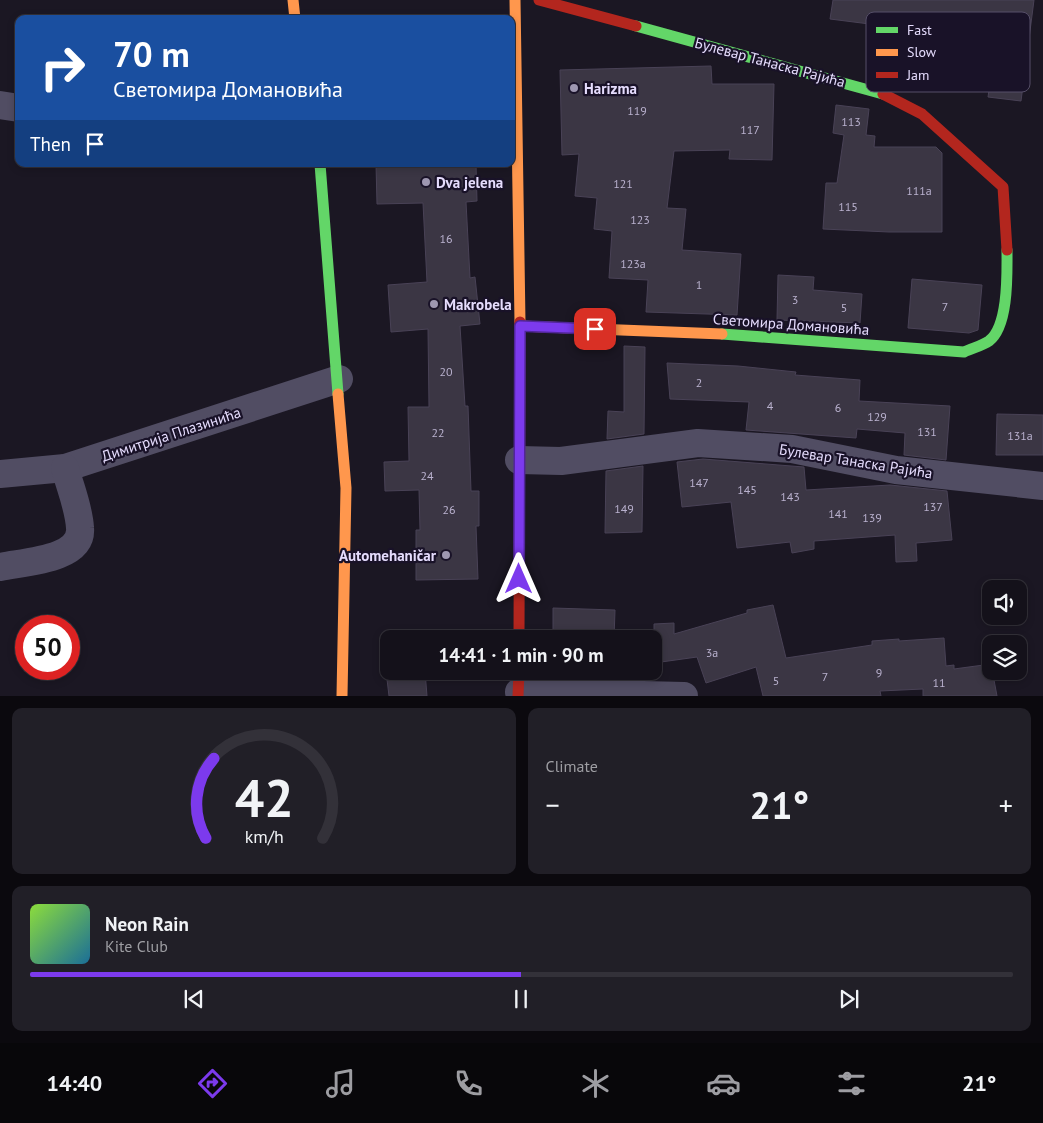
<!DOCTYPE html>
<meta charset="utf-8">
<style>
body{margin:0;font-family:"PT Sans",sans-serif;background:#211f27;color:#f1f3f6;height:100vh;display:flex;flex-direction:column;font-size:19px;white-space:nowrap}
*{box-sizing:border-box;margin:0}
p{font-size:16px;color:#9d9da2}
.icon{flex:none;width:28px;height:28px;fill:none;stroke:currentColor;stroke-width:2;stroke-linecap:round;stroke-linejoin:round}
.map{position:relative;height:696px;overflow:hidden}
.drawer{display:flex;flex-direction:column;gap:12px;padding:12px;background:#0b090e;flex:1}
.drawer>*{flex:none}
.guide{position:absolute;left:15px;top:15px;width:500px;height:152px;border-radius:10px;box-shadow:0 2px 8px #0003,0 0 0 1px #333139;background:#1a4fa0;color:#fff;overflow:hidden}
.fabs{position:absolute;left:982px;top:580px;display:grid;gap:10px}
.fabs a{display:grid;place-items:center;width:45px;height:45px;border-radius:10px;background:#14111a;box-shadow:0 2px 8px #0003,0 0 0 1px #333139;font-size:25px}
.speed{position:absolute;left:15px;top:615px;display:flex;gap:10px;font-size:25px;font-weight:700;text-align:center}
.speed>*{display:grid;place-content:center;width:65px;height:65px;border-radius:50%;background:#14111a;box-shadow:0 2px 8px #0003,0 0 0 1px #333139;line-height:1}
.speed .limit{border:8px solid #d22;background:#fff;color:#111}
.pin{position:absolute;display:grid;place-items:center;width:42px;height:42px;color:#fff;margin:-21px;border-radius:10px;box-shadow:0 2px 8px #0006}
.me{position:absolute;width:55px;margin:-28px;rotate:0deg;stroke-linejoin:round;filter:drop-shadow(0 0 4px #0008)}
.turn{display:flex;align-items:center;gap:18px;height:105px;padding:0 15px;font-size:22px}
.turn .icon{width:65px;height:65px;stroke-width:2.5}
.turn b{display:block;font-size:35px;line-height:42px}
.then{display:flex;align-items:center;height:48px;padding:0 15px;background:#0003;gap:10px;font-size:19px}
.big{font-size:38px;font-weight:700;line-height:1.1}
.drawer .widget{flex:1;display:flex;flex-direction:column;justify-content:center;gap:8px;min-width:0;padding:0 18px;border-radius:10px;background:#211f27}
.drawer .dial{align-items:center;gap:0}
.dial svg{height:130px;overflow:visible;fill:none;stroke:#333139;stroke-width:7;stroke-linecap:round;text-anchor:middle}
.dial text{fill:#f1f3f6;stroke:none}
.song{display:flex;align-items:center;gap:15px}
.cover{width:60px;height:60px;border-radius:8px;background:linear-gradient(135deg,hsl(90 70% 55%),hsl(200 70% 35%))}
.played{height:5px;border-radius:2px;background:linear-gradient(90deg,#7c3aed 50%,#333139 50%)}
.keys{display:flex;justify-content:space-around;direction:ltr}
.heat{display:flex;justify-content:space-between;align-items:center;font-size:28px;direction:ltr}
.drawer .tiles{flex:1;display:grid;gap:12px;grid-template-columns:1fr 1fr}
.widget:last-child{grid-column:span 2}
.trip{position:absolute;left:380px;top:630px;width:282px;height:50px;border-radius:10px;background:#14111a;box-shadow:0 2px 8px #0003,0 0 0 1px #333139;font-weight:700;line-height:50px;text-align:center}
.menu{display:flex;height:80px;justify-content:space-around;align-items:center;background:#08070a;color:#9d9da2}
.menu .icon{width:35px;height:35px}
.menu .selected{color:#7c3aed}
.menu b{font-size:22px;color:#f1f3f6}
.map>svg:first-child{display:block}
.building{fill:#3b3644;stroke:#494256}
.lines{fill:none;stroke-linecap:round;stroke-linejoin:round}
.street{stroke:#514d63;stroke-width:28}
.fast{stroke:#63d668;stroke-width:11}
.slow{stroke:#ff974d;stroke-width:11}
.jam{stroke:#b3261e;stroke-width:11}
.route-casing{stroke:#51269a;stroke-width:12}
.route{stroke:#7c3aed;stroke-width:9}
.poi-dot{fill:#9e97b1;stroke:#191228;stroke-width:2}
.labels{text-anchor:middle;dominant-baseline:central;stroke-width:4.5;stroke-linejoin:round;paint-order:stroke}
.number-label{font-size:12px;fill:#bab2cf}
.street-label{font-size:15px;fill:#e5dcfd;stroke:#191228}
.poi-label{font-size:15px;font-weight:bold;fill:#e5dcfd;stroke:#191228;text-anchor:start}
.key{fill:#191228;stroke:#564f68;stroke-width:1}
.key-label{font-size:14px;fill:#e5dcfd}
</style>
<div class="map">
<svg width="1043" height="696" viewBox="0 0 1043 696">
<rect width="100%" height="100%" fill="#1b1723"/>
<g class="building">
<path d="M833 0H1034L1021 101 988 97 991 77 913 66 917 30 830 19Z"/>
<path d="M711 66 712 84H774L772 160 729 159 730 150 674 151 667 208 686 209 682 250 741 254 737 315 646 312 648 280 609 278 612 231 594 229 597 198 575 196 579 154 562 155 560 70Z"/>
<path d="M836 105 869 109 866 135 875 136 874 147H936L942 153V232H889L823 229 826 183H837L844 135 833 133Z"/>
<path d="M376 164H476L477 201 466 202 470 278 475 277 480 324 460 326 465 406H468L471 491H479V526H476L478 579 416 580V530H420L419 490 385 491 384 462 409 461 408 407H429L428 329 391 332 388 285 427 282 423 203 377 204Z"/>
<path d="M778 275 814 277 813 290 862 294 860 323 777 320Z"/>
<path d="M912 279 982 285 978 330 969 333 908 328Z"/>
<path d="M624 346 645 347 644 434 607 439 608 411 624 412Z"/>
<path d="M667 363 738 366 796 372 795 375 860 380 859 401 950 406 946 460 904 455 905 433 857 429 856 438 746 430 749 402 670 399Z"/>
<path d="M997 414 1043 415V455H996Z"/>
<path d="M703 459 804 467 806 490 890 485 947 491 952 540 916 543 917 561 896 562 895 535 814 541V549L792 553 790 542 737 548 731 502 682 507 677 462Z"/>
<path d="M643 466 642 532 605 533 606 471Z"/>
<path d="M773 605 786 658 872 645V641L899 639V641L944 638 946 666 954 665V669L991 664 997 696H923V689L880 691 881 696H763L756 667 706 683 697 657 654 663V624L674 623V634L747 613V610Z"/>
<path d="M553 608 615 610 614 639H553Z"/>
<path d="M386 671H425L427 696H389Z"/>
</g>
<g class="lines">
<g class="street">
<path d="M0 105 19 108"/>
<path d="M519 460 561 461 698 443 792 449 896 470 1043 486"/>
<path d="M0 474 65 468 339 379"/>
<path d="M0 567C23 562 83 560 80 528 79 508 70 487 65 468"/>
<path d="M519 692 684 696"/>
</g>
<g class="fast">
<path d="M636 26 883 94"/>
<path d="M320 164 338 394"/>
<path d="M722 334 964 352C972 348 982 346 989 341 1009 326 1007 272 1007 250"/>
</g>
<g class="slow">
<path d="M293 0 295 19"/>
<path d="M515 0 520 322"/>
<path d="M520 326 722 334"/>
<path d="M338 394 346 488 342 696"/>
</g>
<g class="jam">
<path d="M539 0 636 26"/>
<path d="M883 94 922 114 1003 187 1007 250"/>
<path d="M519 639 520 322"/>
<path d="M518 696 519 671"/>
</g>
</g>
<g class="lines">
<defs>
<path id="route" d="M519 579 520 326 595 329"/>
</defs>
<use href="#route" class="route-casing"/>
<use href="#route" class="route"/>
</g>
<g class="poi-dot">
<circle cx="574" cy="88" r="5"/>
<circle cx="426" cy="182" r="5"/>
<circle cx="434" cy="304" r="5"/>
<circle cx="446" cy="555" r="5"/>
</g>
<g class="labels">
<g class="number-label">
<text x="637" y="110">119</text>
<text x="851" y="121">113</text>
<text x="750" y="129">117</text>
<text x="623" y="183">121</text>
<text x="919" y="190">111a</text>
<text x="848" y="206">115</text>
<text x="640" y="219">123</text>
<text x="446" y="238">16</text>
<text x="633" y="263">123a</text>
<text x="699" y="284">1</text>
<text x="795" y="299">3</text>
<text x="945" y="306">7</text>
<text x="844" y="307">5</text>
<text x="446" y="371">20</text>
<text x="699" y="382">2</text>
<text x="770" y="405">4</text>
<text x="838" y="407">6</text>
<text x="877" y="416">129</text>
<text x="927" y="431">131</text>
<text x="438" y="432">22</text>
<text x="1020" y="435">131a</text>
<text x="427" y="475">24</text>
<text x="699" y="482">147</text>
<text x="747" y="489">145</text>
<text x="790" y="496">143</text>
<text x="933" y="506">137</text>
<text x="624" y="508">149</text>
<text x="449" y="509">26</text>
<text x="838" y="513">141</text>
<text x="872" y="517">139</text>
<text x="712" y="652">3a</text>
<text x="879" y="672">9</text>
<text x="825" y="676">7</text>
<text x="776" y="680">5</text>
<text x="939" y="682">11</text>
</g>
<g class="street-label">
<text transform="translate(770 62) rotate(15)">Булевар Танаска Рајића</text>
<text transform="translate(791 324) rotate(4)">Светомира Домановића</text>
<text transform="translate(171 434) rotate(-18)">Димитрија Плазинића</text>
<text transform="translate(856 461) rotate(9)">Булевар Танаска Рајића</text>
</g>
<g class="poi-label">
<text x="584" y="88">Harizma</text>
<text x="436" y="182">Dva jelena</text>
<text x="444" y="304">Makrobela</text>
<text x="436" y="555" text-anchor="end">Automehaničar</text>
</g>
</g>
<rect x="866" y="12" width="164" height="80" rx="8" class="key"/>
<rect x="876" y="27" width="22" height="6" fill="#63d668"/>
<rect x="876" y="49" width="22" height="7" fill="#ff974d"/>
<rect x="876" y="72" width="22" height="6" fill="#b3261e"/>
<g class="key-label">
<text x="907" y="35">Fast</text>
<text x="907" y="57">Slow</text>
<text x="907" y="80">Jam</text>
</g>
</svg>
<div class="fabs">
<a><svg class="icon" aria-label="sound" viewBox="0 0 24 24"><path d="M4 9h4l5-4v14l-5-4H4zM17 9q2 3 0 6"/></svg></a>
<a><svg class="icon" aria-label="layers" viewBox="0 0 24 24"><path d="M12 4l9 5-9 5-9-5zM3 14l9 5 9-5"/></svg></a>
</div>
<div class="speed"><div class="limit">50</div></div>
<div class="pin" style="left:595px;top:329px;background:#d93025"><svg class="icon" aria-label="arrive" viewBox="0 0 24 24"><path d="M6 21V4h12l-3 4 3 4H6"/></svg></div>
<svg class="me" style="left:519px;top:579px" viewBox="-20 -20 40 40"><path d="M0-17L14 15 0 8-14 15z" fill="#7c3aed" stroke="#fff" stroke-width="4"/></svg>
<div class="trip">14:41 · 1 min · 90 m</div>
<div class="guide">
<div class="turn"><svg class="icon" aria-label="right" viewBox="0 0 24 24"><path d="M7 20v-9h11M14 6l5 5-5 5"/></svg><div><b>70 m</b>Светомира Домановића</div></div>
<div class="then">Then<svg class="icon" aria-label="arrive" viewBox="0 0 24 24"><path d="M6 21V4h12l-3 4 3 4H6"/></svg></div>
</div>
</div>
<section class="drawer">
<div class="tiles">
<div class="widget dial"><svg viewBox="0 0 100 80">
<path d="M14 69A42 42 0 1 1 86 69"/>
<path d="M14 69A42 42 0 0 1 19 20" stroke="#7c3aed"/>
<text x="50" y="56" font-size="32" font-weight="700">42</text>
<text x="50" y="72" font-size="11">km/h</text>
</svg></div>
<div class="widget"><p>Climate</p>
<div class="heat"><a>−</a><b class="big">21°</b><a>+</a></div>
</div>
<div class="widget">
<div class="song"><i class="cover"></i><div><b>Neon Rain</b><p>Kite Club</p></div></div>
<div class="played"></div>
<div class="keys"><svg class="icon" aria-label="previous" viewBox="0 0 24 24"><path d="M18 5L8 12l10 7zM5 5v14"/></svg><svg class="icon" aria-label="pause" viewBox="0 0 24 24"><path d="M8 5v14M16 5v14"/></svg><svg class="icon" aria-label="next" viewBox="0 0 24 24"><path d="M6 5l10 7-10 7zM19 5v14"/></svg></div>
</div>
</div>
</section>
<nav class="menu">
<b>14:40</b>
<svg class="icon selected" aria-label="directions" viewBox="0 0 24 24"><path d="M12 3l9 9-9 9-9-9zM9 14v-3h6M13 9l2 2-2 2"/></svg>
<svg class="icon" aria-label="music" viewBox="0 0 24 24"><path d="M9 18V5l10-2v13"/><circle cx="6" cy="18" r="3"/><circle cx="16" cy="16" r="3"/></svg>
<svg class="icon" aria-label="phone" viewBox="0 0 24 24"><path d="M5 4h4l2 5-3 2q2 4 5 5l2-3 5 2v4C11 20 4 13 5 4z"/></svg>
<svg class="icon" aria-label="climate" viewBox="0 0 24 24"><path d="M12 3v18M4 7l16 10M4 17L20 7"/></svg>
<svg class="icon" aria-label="car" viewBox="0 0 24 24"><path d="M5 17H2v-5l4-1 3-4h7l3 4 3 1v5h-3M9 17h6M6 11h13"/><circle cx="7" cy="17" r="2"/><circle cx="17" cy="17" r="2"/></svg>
<svg class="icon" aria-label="filters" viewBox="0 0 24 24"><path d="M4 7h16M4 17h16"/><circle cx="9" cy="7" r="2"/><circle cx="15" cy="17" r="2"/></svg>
<b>21°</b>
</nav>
